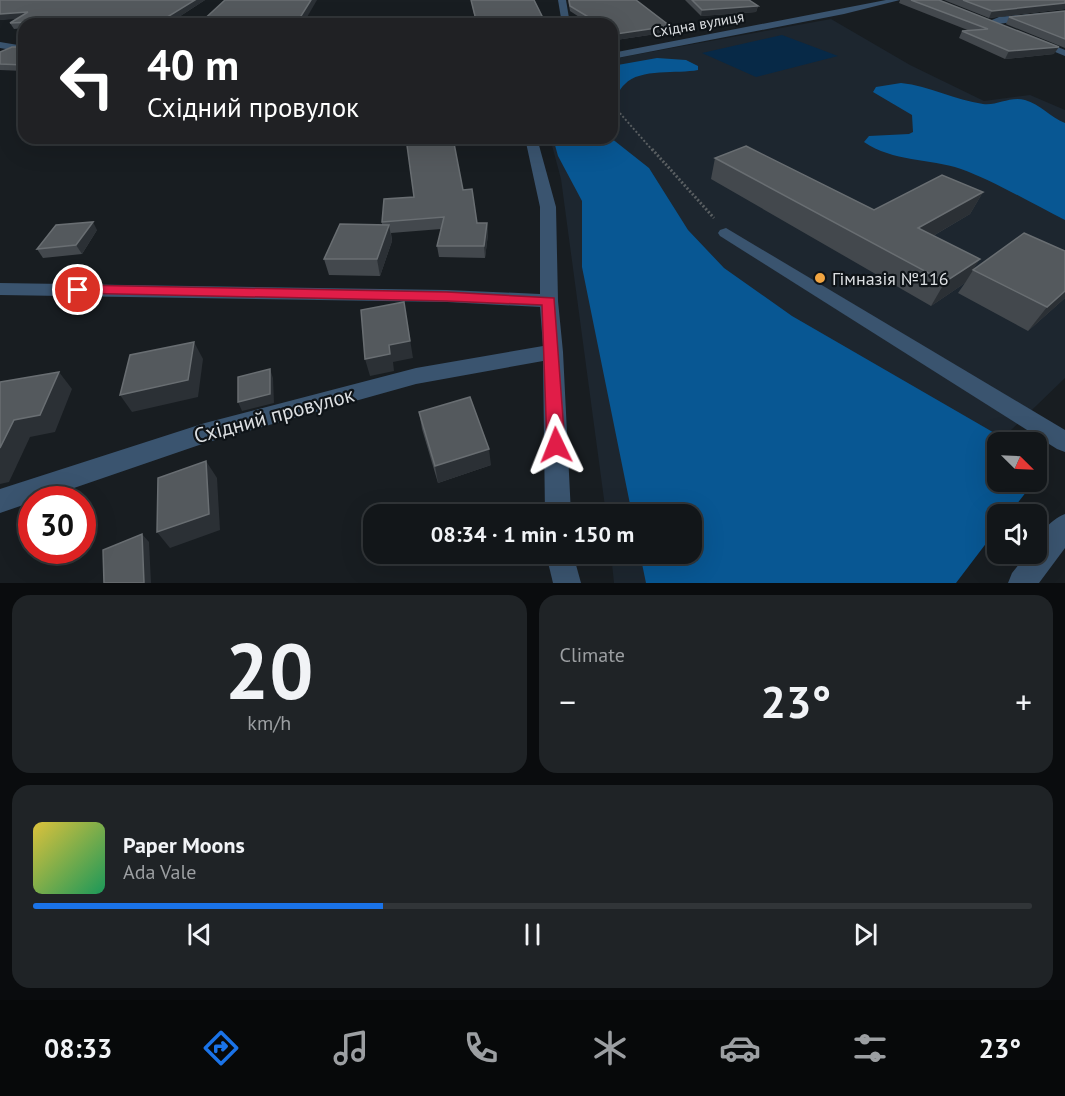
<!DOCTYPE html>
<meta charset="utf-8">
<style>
body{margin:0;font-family:"PT Sans",sans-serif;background:#1f2326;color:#f1f3f6;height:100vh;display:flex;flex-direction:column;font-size:22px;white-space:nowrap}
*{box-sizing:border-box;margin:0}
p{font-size:20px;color:#9c9fa2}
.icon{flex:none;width:33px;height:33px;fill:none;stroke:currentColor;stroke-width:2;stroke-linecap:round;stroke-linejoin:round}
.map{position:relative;height:583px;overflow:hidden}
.side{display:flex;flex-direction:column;gap:12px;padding:12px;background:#0a0c0e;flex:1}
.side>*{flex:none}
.hud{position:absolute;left:18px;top:18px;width:600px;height:126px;border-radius:18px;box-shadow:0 6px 24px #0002,0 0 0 2px #313538;background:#202124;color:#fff;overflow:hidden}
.needle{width:39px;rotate:114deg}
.fabs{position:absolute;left:987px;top:432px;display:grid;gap:12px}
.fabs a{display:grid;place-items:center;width:60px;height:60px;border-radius:12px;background:#121619;box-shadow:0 6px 24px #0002,0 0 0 2px #313538;font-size:30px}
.speed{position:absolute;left:18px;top:486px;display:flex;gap:12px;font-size:30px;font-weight:700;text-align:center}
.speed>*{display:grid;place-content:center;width:78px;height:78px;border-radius:50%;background:#121619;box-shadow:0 6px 24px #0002,0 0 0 2px #313538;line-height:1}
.speed .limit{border:9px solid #d22;background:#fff;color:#111}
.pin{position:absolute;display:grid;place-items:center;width:51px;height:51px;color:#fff;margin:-26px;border:3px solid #fff;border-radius:50%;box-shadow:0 2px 6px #0007}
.me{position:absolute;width:66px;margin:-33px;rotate:358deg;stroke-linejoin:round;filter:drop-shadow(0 0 4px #0008)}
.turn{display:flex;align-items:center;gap:21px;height:126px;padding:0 30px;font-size:27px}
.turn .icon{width:78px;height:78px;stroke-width:2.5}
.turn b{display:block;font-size:42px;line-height:51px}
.big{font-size:45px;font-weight:800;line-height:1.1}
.side .card{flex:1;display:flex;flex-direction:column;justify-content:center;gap:9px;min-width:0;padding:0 21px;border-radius:18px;background:#1f2326}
.side .dial{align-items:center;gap:0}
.dial b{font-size:78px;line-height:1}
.song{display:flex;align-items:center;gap:18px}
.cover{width:72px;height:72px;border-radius:9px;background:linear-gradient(135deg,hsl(50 70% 55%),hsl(150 70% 35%))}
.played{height:6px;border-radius:3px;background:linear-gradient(90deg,#1a73e8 35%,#313538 35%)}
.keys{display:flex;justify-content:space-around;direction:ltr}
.heat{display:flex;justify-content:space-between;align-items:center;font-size:33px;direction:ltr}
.side .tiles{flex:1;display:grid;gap:12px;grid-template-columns:1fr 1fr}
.card:last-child{grid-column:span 2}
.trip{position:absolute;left:363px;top:504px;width:339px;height:60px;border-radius:18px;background:#121619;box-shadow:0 6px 24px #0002,0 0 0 2px #313538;font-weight:800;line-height:60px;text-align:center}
.menu{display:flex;height:96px;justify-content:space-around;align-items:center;background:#07090a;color:#9c9fa2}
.menu .icon{width:42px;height:42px}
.menu .current{color:#1a73e8}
.menu b{font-size:27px;color:#f1f3f6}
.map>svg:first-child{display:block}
.built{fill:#1d262f}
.green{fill:#072947}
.forest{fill:#085793}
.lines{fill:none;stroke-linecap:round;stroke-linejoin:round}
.path-far1{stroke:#5a5f62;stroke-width:2;stroke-dasharray:2 2;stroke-linecap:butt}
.path{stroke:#5a5f62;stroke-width:3;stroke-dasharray:2 2;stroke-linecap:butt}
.minor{fill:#3a546f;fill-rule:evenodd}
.wall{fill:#43484d}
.shaded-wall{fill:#2b3035}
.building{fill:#54595d;stroke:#696e72;stroke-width:1.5}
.route{fill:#e11d48;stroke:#92132f;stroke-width:1.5}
.poi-dot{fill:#f2a541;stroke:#0f1418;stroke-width:2}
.labels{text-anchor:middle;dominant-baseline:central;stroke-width:4.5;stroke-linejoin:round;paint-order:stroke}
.far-street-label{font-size:15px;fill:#dcdfe2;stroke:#0f1418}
.poi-label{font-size:18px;fill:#dcdfe2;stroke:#0f1418;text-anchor:start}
.near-street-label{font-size:21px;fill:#dcdfe2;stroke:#0f1418}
</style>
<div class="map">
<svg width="1065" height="583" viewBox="0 0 1065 583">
<rect width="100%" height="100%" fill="#181d21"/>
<path class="built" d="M831 19 910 65 984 101 1030 95 1065 110V378L852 583H614L611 554H692V514H606L561 179 550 138H612V59Z"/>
<path class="green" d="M782 35 838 56 756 77 702 53Z"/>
<g class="forest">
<path d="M657 58 686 60 698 66V70C678 74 640 68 625 84 619 89 616 98 612 104V66Z"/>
<path d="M901 83C930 86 955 100 983 104 997 106 1010 96 1025 100 1040 104 1050 117 1065 123V220C1033 204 994 181 961 169 929 158 893 162 864 142L869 136 909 134 913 132 912 115 873 92 876 87Z"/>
<path d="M553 138H611L649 168 688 230 724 268 792 316 1010 442H998V482H1034L1009 514H998L997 529 956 583H646L640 554H692V514H632L582 267V201L558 156Z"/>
</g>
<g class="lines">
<path class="path-far1" d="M612 104 653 151"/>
<path class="path" d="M652 149 714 218"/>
<g class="minor">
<path d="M558 0H566L570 24H562Z"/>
<path d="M886 0H900L844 14 612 59V53Z"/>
<path d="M1065 11V15L991 25 987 22 999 17Z"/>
<path d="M1036 38 1065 50V56L1033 43 1031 41Z"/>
<path d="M0 42 24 46V52L0 48Z"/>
<path d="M525 138H537L556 207 558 301 563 352 571 514H545L543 361 416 384 205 443 39 500H32V502L0 513V489L205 423 416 368 543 346 540 307 447 302 0 295V283L447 290 540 294V207Z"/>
<path d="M726 228 1065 430V452L1057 449 720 236 718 233 720 230Z"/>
<path d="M1065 514V548L1039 583H1008L1012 573 1027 554H1036C1036 537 1049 520 1065 514Z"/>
<path d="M546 554H573L581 583H553Z"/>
</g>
</g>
<g class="wall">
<path d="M0 0H205L168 24H24V28L14 29 10 23 17 18 0 20Z"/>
<path d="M471 0 546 24H476Z"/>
<path d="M568 0H636L669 32 616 40 612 38V24H590L570 11Z"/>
<path d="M685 0H749L758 6 756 12 701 16Z"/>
<path d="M900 0H939L1054 54 1005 59 959 38 962 31H970L899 3Z"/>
<path d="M944 0H1065V9L989 18Z"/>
<path d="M1065 11V48L1006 24 1009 17Z"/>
<path d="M24 41V71L0 70V52L22 47Z"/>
<path d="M715 158 874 210 983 192 970 214 933 236 974 269 1065 251V298L1028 331 958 293 965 283 931 306 711 179Z"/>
<path d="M463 190 477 223H487L488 234 485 258 439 257 437 246 441 229 391 233 392 241 380 276 329 275 324 259 382 225V222L414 197Z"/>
<path d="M97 230 82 254 43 258 37 249Z"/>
<path d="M419 412 491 465 438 483 422 429Z"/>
</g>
<g class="shaded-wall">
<path d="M195 0H205L168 24H156Z"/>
<path d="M311 0H317L303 24H296Z"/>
<path d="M1065 3V9L989 18 992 11Z"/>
<path d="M758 6 756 12 701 16 702 10Z"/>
<path d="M28 12 31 18 0 20V14Z"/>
<path d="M670 26 669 32 616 40V34Z"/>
<path d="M1059 47 1054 54 1005 59 1009 51Z"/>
<path d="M983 192 970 214 907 251 918 228Z"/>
<path d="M93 222 97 230 82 254 76 245Z"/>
<path d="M487 223 488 234 485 258 484 246Z"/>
<path d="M389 225 392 241 380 276 377 259Z"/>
<path d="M980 259 965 283 931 306 945 282Z"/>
<path d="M1065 291V298L1028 331 1047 307Z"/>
<path d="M404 302 413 358 393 362 394 371 370 376 365 359 389 345Z"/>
<path d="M194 342 203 359 198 397 132 412 120 395Z"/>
<path d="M270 369 273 378 274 403 242 411 238 402Z"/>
<path d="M59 372 72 389 55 432 30 437 9 482 0 484V448L14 420Z"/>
<path d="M489 449 491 465 438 483 435 466Z"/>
<path d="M206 461 217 478 220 530 170 548 157 532Z"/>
<path d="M142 534 149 542 151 583H144Z"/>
</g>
<g class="building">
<path d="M0 0H195L156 24H64L74 20 10 23 28 12 0 14Z"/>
<path d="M225 0H311L296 24H199Z"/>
<path d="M471 0H534L546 24H477Z"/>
<path d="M569 0H636L670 26 616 34 612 31V24H600L570 6Z"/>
<path d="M692 0H749L758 6 702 10Z"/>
<path d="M911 0H939L1059 47 1009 51 962 31 988 29Z"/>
<path d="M963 0H1065V3L992 11Z"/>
<path d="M1065 11V39L1009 17Z"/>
<path d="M24 41V65L0 64V52L12 47H22L23 42Z"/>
<path d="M406 138H453L463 190 472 189 477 223H487L484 246H437L444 217 382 222 384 199 414 197Z"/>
<path d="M746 146 874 210 942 175 983 192 918 228 980 259 945 282 715 158Z"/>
<path d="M93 222 76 245 37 249 56 225Z"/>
<path d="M340 224 389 225 377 259H324Z"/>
<path d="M1024 233 1065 251V291L1047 307 973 270Z"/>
<path d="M404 302 410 341 389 345 390 354 365 359 361 310Z"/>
<path d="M194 342 188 380 120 395 130 355Z"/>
<path d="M270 369V394L238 402V377Z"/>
<path d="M59 372 40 415 14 420 0 448V382Z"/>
<path d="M470 397 489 449 435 466 419 412Z"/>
<path d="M206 461 209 514 157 532 158 478Z"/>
<path d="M142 534 144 583H104L103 550Z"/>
</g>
<path class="route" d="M78 285 447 292 554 298 565 445 563 450 556 452 550 450 547 445 542 305 447 301 73 293 71 290 73 287Z"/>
<circle class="poi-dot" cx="820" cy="278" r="6"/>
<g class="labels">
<g class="far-street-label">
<text transform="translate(698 24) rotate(-10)">Східна вулиця</text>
</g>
<g class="poi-label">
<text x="832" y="278">Гімназія №116</text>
</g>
<g class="near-street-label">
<text transform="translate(274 415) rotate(-15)">Східний провулок</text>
</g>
</g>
</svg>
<div class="fabs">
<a><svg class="needle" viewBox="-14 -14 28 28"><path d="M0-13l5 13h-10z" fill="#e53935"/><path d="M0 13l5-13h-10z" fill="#9c9fa2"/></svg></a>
<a><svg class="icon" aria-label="sound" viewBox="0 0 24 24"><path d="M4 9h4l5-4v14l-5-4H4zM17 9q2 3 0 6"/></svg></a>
</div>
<div class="speed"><div class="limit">30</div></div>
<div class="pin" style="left:78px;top:290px;background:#d93025"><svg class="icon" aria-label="arrive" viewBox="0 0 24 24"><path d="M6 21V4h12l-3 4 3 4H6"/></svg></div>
<svg class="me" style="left:556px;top:445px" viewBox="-20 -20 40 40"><path d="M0-17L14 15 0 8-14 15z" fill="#e11d48" stroke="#fff" stroke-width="4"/></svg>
<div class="trip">08:34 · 1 min · 150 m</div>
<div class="hud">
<div class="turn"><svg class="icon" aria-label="left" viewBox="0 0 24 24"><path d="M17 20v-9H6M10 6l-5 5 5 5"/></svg><div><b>40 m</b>Східний провулок</div></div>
</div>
</div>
<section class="side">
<div class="tiles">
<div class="card dial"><b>20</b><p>km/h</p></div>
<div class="card"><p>Climate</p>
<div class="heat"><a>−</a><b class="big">23°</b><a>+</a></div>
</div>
<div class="card">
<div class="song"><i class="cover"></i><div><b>Paper Moons</b><p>Ada Vale</p></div></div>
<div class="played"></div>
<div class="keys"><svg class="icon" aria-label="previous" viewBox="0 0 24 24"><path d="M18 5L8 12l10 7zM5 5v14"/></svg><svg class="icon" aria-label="pause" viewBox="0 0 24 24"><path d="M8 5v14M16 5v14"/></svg><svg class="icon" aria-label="next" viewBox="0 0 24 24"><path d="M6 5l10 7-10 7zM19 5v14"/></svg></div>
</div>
</div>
</section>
<nav class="menu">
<b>08:33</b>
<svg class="icon current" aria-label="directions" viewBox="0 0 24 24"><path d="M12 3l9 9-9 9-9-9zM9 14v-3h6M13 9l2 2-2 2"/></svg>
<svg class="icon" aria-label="music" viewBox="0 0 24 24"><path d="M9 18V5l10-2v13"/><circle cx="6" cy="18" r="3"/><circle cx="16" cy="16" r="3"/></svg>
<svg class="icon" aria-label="phone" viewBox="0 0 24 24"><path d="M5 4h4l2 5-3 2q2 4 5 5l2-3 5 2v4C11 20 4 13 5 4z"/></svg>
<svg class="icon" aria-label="climate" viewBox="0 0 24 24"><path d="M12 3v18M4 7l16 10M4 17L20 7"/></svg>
<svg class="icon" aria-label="car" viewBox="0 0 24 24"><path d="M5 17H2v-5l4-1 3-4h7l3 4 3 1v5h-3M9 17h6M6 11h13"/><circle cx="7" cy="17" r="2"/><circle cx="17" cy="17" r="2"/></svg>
<svg class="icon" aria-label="filters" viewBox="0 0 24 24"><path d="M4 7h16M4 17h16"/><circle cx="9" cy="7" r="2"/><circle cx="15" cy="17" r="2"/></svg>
<b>23°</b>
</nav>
